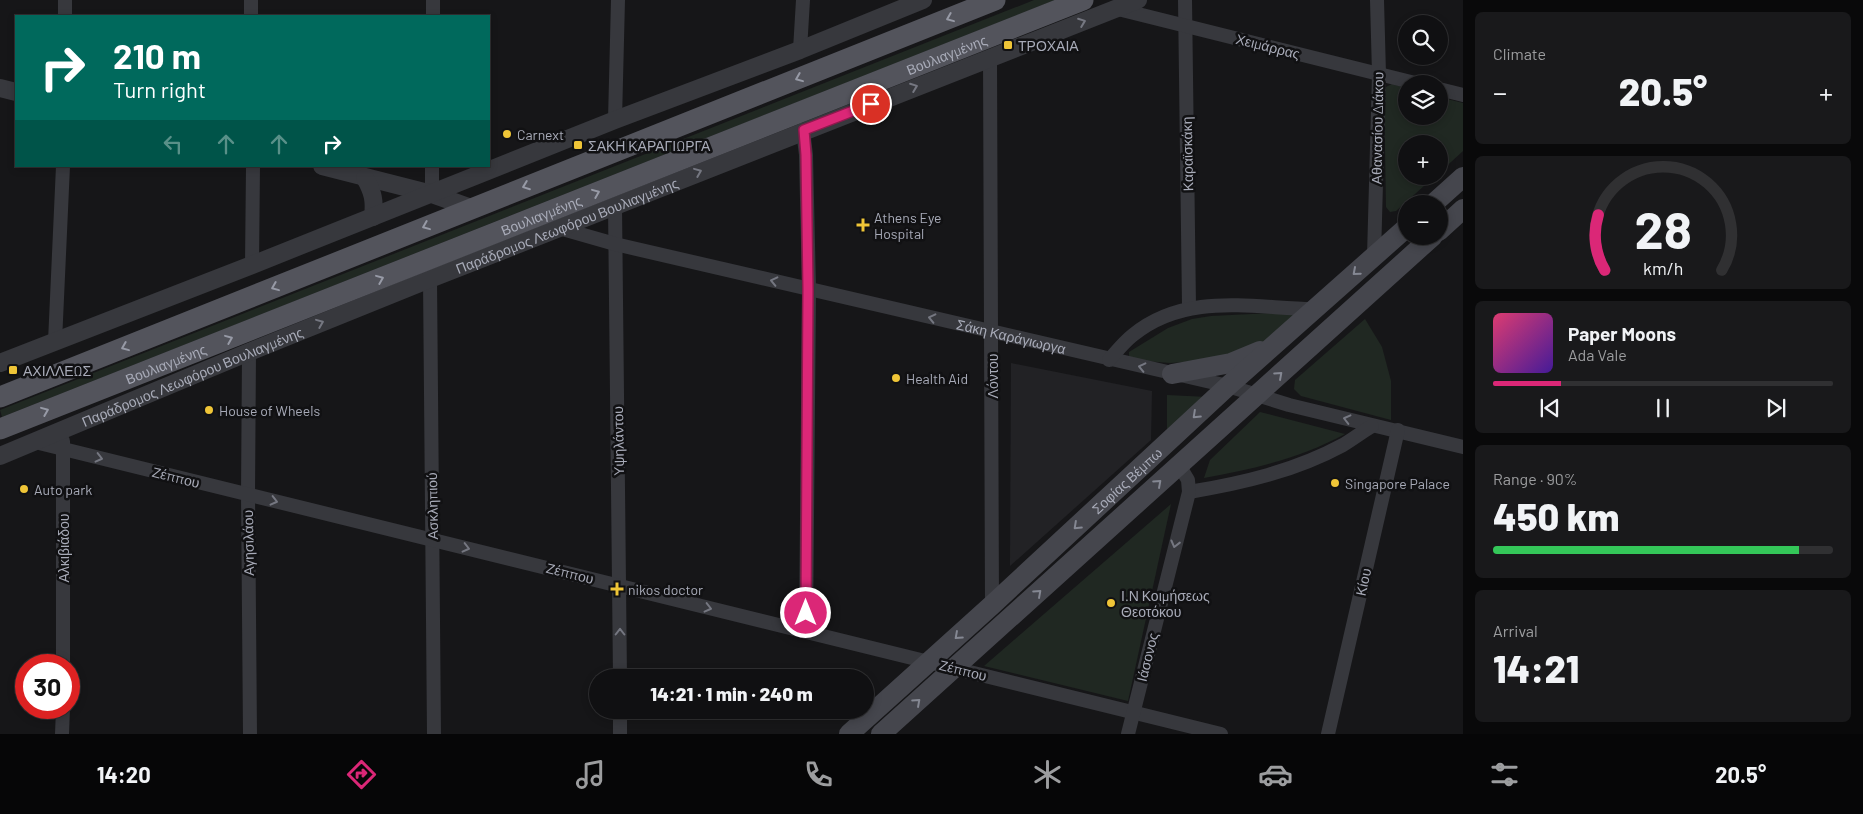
<!DOCTYPE html>
<meta charset="utf-8">
<style>
body{margin:0;font-family:Barlow,sans-serif;background:#19191b;color:#f1f3f6;height:100vh;display:flex;flex-direction:column;font-size:19px;white-space:nowrap}
*{box-sizing:border-box;margin:0}
p{font-size:16px;color:#9c9d9f}
.icon{flex:none;width:28px;height:28px;fill:none;stroke:currentColor;stroke-width:2;stroke-linecap:round;stroke-linejoin:round}
.map{position:relative;flex:1;overflow:hidden}
.drawer{display:flex;flex-direction:column;gap:12px;padding:12px;background:#09090a;width:400px}
.drawer>*{flex:none}
.top-card{position:absolute;left:15px;top:15px;width:475px;height:152px;border-radius:0px;box-shadow:0 2px 8px #0003,0 0 0 1px #303032;background:#00695c;color:#fff;overflow:hidden}
.buttons{position:absolute;left:1398px;top:15px;display:grid;gap:10px}
.buttons a{display:grid;place-items:center;width:50px;height:50px;border-radius:50%;background:#101012;box-shadow:0 2px 8px #0003,0 0 0 1px #303032;font-size:25px}
.speed{position:absolute;left:15px;top:654px;display:flex;gap:10px;font-size:25px;font-weight:700;text-align:center}
.speed>*{display:grid;place-content:center;width:65px;height:65px;border-radius:50%;background:#101012;box-shadow:0 2px 8px #0003,0 0 0 1px #303032;line-height:1}
.speed .limit{border:8px solid #d22;background:#fff;color:#111}
.pin{position:absolute;display:grid;place-items:center;width:42px;height:42px;color:#fff;margin:-21px;border:2px solid #fff;border-radius:50%;box-shadow:0 1px 5px #0007}
.me{position:absolute;width:55px;margin:-28px;rotate:0deg;stroke-linejoin:round;filter:drop-shadow(0 0 4px #0008)}
.turn{display:flex;align-items:center;gap:18px;height:105px;padding:0 15px;font-size:22px}
.turn .icon{width:65px;height:65px;stroke-width:2.5}
.turn b{display:block;font-size:35px;line-height:42px}
.lanes{display:flex;align-items:center;height:48px;padding:0 15px;background:#0003;justify-content:center;gap:25px;direction:ltr}
.lanes .off{opacity:.35}
.big{font-size:38px;font-weight:800;line-height:1.1}
.drawer .card{flex:1;display:flex;flex-direction:column;justify-content:center;gap:8px;min-width:0;padding:0 18px;border-radius:8px;background:#19191b}
.drawer .dial{align-items:center;gap:0}
.dial svg{height:130px;overflow:visible;fill:none;stroke:#303032;stroke-width:7;stroke-linecap:round;text-anchor:middle}
.dial text{fill:#f1f3f6;stroke:none}
.song{display:flex;align-items:center;gap:15px}
.cover{width:60px;height:60px;border-radius:8px;background:linear-gradient(135deg,hsl(340 70% 55%),hsl(260 70% 35%))}
.played{height:5px;border-radius:2px;background:linear-gradient(90deg,#db2777 20%,#303032 20%)}
.keys{display:flex;justify-content:space-around;direction:ltr}
.heat{display:flex;justify-content:space-between;align-items:center;font-size:28px;direction:ltr}
.charge{height:8px;border-radius:4px;background:linear-gradient(90deg,#34c759 90%,#303032 0)}
.trip{position:absolute;left:589px;top:669px;width:285px;height:50px;border-radius:25px;background:#101012;box-shadow:0 2px 8px #0003,0 0 0 1px #303032;font-weight:800;line-height:50px;text-align:center}
.tab-bar{display:flex;height:80px;justify-content:space-around;align-items:center;background:#060607;color:#9c9d9f}
.tab-bar .icon{width:35px;height:35px}
.tab-bar .current{color:#db2777}
.tab-bar b{font-size:22px;color:#f1f3f6}
main{display:flex;flex:1;min-height:0}
.map>svg:first-child{display:block}
.built{fill:#222225}
.green{fill:#202822}
.lines{fill:none;stroke-linecap:round;stroke-linejoin:round}
.minor{stroke:#37383d;stroke-width:14}
.tertiary{stroke:#37383d;stroke-width:18}
.secondary{stroke:#45464d;stroke-width:20}
.primary{stroke:#53545c;stroke-width:21}
.oneway{stroke:#979aa6}
.oneway2{stroke:#757781}
.oneway3{stroke:#858893}
.route-casing{stroke:#8e194d;stroke-width:12}
.route{stroke:#db2777;stroke-width:9}
.poi-dot{fill:#efc537;stroke:#111113;stroke-width:2}
.labels{text-anchor:middle;dominant-baseline:central;stroke-width:5;stroke-linejoin:round;paint-order:stroke}
.poi-label{font-size:14px;fill:#a8abb8;stroke:#111113;text-anchor:start}
.street-label{font-size:14px;fill:#a8abb8;stroke:#111113}
</style>
<main>
<div class="map">
<svg width="1463" height="734" viewBox="0 0 1463 734">
<rect width="100%" height="100%" fill="#161618"/>
<path class="built" d="M1011 363 1152 391 1151 440 1010 566Z"/>
<g class="green">
<path d="M1034 0H1055L2 417 0 410Z"/>
<path d="M1392 84 1406 88V116H1439V97L1463 103V151L1439 173V144H1406V176H1435L1396 211 1390 212 1386 207 1384 88Z"/>
<path d="M1292 312 1296 315 1263 346 1200 361 1170 363 1145 361 1129 357V352L1168 328 1192 319 1211 316Z"/>
<path d="M1365 319 1382 347 1391 381V420L1301 396 1294 389 1295 380Z"/>
<path d="M1167 395 1208 397 1167 434Z"/>
<path d="M1260 412 1345 434C1301 458 1253 469 1204 478L1210 460Z"/>
<path d="M1171 504 1128 701 984 666Z"/>
</g>
<g class="lines">
<g class="minor">
<path d="M65 0V16"/>
<path d="M251 0V16"/>
<path d="M1185 0 1189 307"/>
<path d="M1118 9 1419 84"/>
<path d="M433 16V0"/>
<path d="M800 50 803 0"/>
<path d="M990 57 992 605"/>
<path d="M1439 89 1463 95"/>
<path d="M615 120 618 0"/>
<path d="M803 130 806 155 809 289 806 632"/>
<path d="M432 194V166"/>
<path d="M615 205 620 678"/>
<path id="s1" d="M559 228 615 244 1228 386 1289 405 1463 447"/>
<path d="M1374 256 1379 74 1377 0"/>
<path d="M252 265 253 166"/>
<path d="M430 279 434 734"/>
<path d="M55 342 63 166"/>
<path d="M249 352 248 494 250 734"/>
<path d="M1109 360C1117 351 1124 342 1133 335 1186 292 1251 308 1313 309"/>
<path d="M35 442 1221 734"/>
<path d="M1189 492C1243 483 1295 471 1343 445 1353 439 1362 432 1372 426"/>
<path d="M63 665V441"/>
<path d="M62 734 63 708"/>
<path d="M620 734V710"/>
<path d="M1128 734 1189 492 1188 480 1179 465"/>
<path d="M1328 734 1398 430"/>
</g>
<g class="tertiary">
<path d="M0 88 16 92"/>
<path d="M322 166 432 194 471 208"/>
<path d="M365 178C373 192 375 201 373 217"/>
<path d="M0 363 252 265 615 120 800 50 923 0"/>
<path id="s2" d="M0 456 249 352 430 279 1138 0"/>
</g>
<g class="secondary">
<path d="M1433 204 1463 177"/>
<path d="M1439 231 1463 209"/>
<path d="M1172 374 1231 363 1260 351"/>
<path id="s3" d="M849 734 992 605 1228 386 1406 228"/>
<path d="M881 734 1433 236"/>
</g>
<g class="primary">
<path d="M0 397 995 0"/>
<path id="s4" d="M0 429 1083 0"/>
</g>
</g>
<defs><path id="oneway-chevron" d="M-2-3.5L2.5 0L-2 3.5" fill="none" stroke-width="1.6" stroke-linecap="round" stroke-linejoin="round" transform="scale(1.25)"/></defs>
<g class="oneway">
<use href="#oneway-chevron" transform="translate(950 18) rotate(158)"/>
<use href="#oneway-chevron" transform="translate(799 78) rotate(158)"/>
<use href="#oneway-chevron" transform="translate(526 186) rotate(159)"/>
<use href="#oneway-chevron" transform="translate(596 193) rotate(-22)"/>
<use href="#oneway-chevron" transform="translate(426 226) rotate(158)"/>
<use href="#oneway-chevron" transform="translate(380 279) rotate(-22)"/>
<use href="#oneway-chevron" transform="translate(275 287) rotate(158)"/>
<use href="#oneway-chevron" transform="translate(229 339) rotate(-22)"/>
<use href="#oneway-chevron" transform="translate(125 347) rotate(158)"/>
<use href="#oneway-chevron" transform="translate(45 411) rotate(-22)"/>
</g>
<g class="oneway2">
<use href="#oneway-chevron" transform="translate(1082 22) rotate(-21)"/>
<use href="#oneway-chevron" transform="translate(914 87) rotate(-21)"/>
<use href="#oneway-chevron" transform="translate(698 172) rotate(-22)"/>
<use href="#oneway-chevron" transform="translate(774 281) rotate(-167)"/>
<use href="#oneway-chevron" transform="translate(932 318) rotate(-167)"/>
<use href="#oneway-chevron" transform="translate(320 323) rotate(-22)"/>
<use href="#oneway-chevron" transform="translate(1142 367) rotate(-167)"/>
<use href="#oneway-chevron" transform="translate(1347 419) rotate(-166)"/>
<use href="#oneway-chevron" transform="translate(99 458) rotate(14)"/>
<use href="#oneway-chevron" transform="translate(274 501) rotate(14)"/>
<use href="#oneway-chevron" transform="translate(1175 544) rotate(104)"/>
<use href="#oneway-chevron" transform="translate(466 548) rotate(14)"/>
<use href="#oneway-chevron" transform="translate(708 608) rotate(14)"/>
<use href="#oneway-chevron" transform="translate(620 632) rotate(-90)"/>
</g>
<g class="oneway3">
<use href="#oneway-chevron" transform="translate(1356 272) rotate(139)"/>
<use href="#oneway-chevron" transform="translate(1279 375) rotate(-42)"/>
<use href="#oneway-chevron" transform="translate(1196 415) rotate(137)"/>
<use href="#oneway-chevron" transform="translate(1158 483) rotate(-42)"/>
<use href="#oneway-chevron" transform="translate(1077 526) rotate(137)"/>
<use href="#oneway-chevron" transform="translate(1038 593) rotate(-42)"/>
<use href="#oneway-chevron" transform="translate(958 636) rotate(138)"/>
<use href="#oneway-chevron" transform="translate(917 702) rotate(-42)"/>
</g>
<g class="lines">
<defs>
<path id="route" d="M806 613 808 289 806 155 804 130 871 104"/>
</defs>
<use href="#route" class="route-casing"/>
<use href="#route" class="route"/>
</g>
<g class="poi-dot">
<rect x="1003" y="40" width="10" height="10" rx="2.5"/>
<circle cx="507" cy="134" r="5"/>
<rect x="573" y="140" width="10" height="10" rx="2.5"/>
<path d="M860.5 217.5h5v5h5v5h-5v5h-5v-5h-5v-5h5z"/>
<rect x="8" y="365" width="10" height="10" rx="2.5"/>
<circle cx="896" cy="378" r="5"/>
<circle cx="209" cy="410" r="5"/>
<circle cx="1335" cy="483" r="5"/>
<circle cx="24" cy="489" r="5"/>
<path d="M614.5 581.5h5v5h5v5h-5v5h-5v-5h-5v-5h5z"/>
<circle cx="1111" cy="603" r="5"/>
</g>
<g class="labels">
<g class="poi-label">
<text x="1018" y="45">ΤΡΟΧΑΙΑ</text>
<text x="517" y="134">Carnext</text>
<text x="588" y="145">ΣΑΚΗ ΚΑΡΑΓΙΩΡΓΑ</text>
<text x="874" y="217">Athens Eye<tspan x="874" dy="16">Hospital</tspan></text>
<text x="23" y="370">ΑΧΙΛΛΕΩΣ</text>
<text x="906" y="378">Health Aid</text>
<text x="219" y="410">House of Wheels</text>
<text x="1345" y="483">Singapore Palace</text>
<text x="34" y="489">Auto park</text>
<text x="628" y="589">nikos doctor</text>
<text x="1121" y="595">Ι.Ν Κοιμήσεως<tspan x="1121" dy="16">Θεοτόκου</tspan></text>
</g>
<g class="street-label">
<text transform="translate(1268 46) rotate(14)">Χειμάρρας</text>
<text stroke="none"><textPath href="#s4" startOffset="1018">Βουλιαγμένης</textPath></text>
<text transform="translate(1377 128) rotate(-89)">Αθανασίου Διάκου</text>
<text transform="translate(1187 154) rotate(-91)">Καραϊσκάκη</text>
<text stroke="none"><textPath href="#s4" startOffset="582">Βουλιαγμένης</textPath></text>
<text stroke="none"><textPath href="#s2" startOffset="612">Παράδρομος Λεωφόρου Βουλιαγμένης</textPath></text>
<text stroke="none"><textPath href="#s1" startOffset="465">Σάκη Καράγιωργα</textPath></text>
<text stroke="none"><textPath href="#s4" startOffset="178">Βουλιαγμένης</textPath></text>
<text stroke="none"><textPath href="#s2" startOffset="208">Παράδρομος Λεωφόρου Βουλιαγμένης</textPath></text>
<text transform="translate(992 376) rotate(-90)">Λόντου</text>
<text transform="translate(618 441) rotate(-91)">Υψηλάντου</text>
<text transform="translate(176 477) rotate(14)">Ζέππου</text>
<text stroke="none"><textPath href="#s3" startOffset="376">Σοφίας Βέμπω</textPath></text>
<text transform="translate(432 506) rotate(-91)">Ασκληπιού</text>
<text transform="translate(248 543) rotate(-91)">Αγησιλάου</text>
<text transform="translate(63 548) rotate(-90)">Αλκιβιάδου</text>
<text transform="translate(570 573) rotate(14)">Ζέππου</text>
<text transform="translate(1363 582) rotate(-77)">Κίου</text>
<text transform="translate(1147 657) rotate(-76)">Ιάσονος</text>
<text transform="translate(963 670) rotate(14)">Ζέππου</text>
</g>
</g>
</svg>
<div class="buttons">
<a><svg class="icon" aria-label="search" viewBox="0 0 24 24"><circle cx="10" cy="10" r="6"/><path d="M15 15l6 6"/></svg></a>
<a><svg class="icon" aria-label="layers" viewBox="0 0 24 24"><path d="M12 4l9 5-9 5-9-5zM3 14l9 5 9-5"/></svg></a>
<a>+</a>
<a>−</a>
</div>
<div class="speed"><div class="limit">30</div></div>
<div class="pin" style="left:871px;top:104px;background:#d93025"><svg class="icon" aria-label="arrive" viewBox="0 0 24 24"><path d="M6 21V4h12l-3 4 3 4H6"/></svg></div>
<svg class="me" style="left:806px;top:613px" viewBox="-20 -20 40 40"><circle r="17" fill="#db2777" stroke="#fff" stroke-width="3"/><path d="M0-11L8 9 0 5-8 9z" fill="#fff"/></svg>
<div class="trip">14:21 · 1 min · 240 m</div>
<div class="top-card">
<div class="turn"><svg class="icon" aria-label="right" viewBox="0 0 24 24"><path d="M7 20v-9h11M14 6l5 5-5 5"/></svg><div><b>210 m</b>Turn right</div></div>
<div class="lanes"><svg class="icon off" aria-label="left" viewBox="0 0 24 24"><path d="M17 20v-9H6M10 6l-5 5 5 5"/></svg><svg class="icon off" aria-label="ahead" viewBox="0 0 24 24"><path d="M12 20V5M6 11l6-6 6 6"/></svg><svg class="icon off" aria-label="ahead" viewBox="0 0 24 24"><path d="M12 20V5M6 11l6-6 6 6"/></svg><svg class="icon" aria-label="right" viewBox="0 0 24 24"><path d="M7 20v-9h11M14 6l5 5-5 5"/></svg></div>
</div>
</div>
<section class="drawer">
<div class="card"><p>Climate</p>
<div class="heat"><a>−</a><b class="big">20.5°</b><a>+</a></div>
</div>
<div class="card dial"><svg viewBox="0 0 100 80">
<path d="M14 69A42 42 0 1 1 86 69"/>
<path d="M14 69A42 42 0 0 1 10 35" stroke="#db2777"/>
<text x="50" y="56" font-size="32" font-weight="700">28</text>
<text x="50" y="72" font-size="11">km/h</text>
</svg></div>
<div class="card">
<div class="song"><i class="cover"></i><div><b>Paper Moons</b><p>Ada Vale</p></div></div>
<div class="played"></div>
<div class="keys"><svg class="icon" aria-label="previous" viewBox="0 0 24 24"><path d="M18 5L8 12l10 7zM5 5v14"/></svg><svg class="icon" aria-label="pause" viewBox="0 0 24 24"><path d="M8 5v14M16 5v14"/></svg><svg class="icon" aria-label="next" viewBox="0 0 24 24"><path d="M6 5l10 7-10 7zM19 5v14"/></svg></div>
</div>
<div class="card"><p>Range · 90%</p><b class="big">450 km</b><div class="charge"></div></div>
<div class="card"><p>Arrival</p><b class="big">14:21</b></div>
</section>
</main>
<nav class="tab-bar">
<b>14:20</b>
<svg class="icon current" aria-label="directions" viewBox="0 0 24 24"><path d="M12 3l9 9-9 9-9-9zM9 14v-3h6M13 9l2 2-2 2"/></svg>
<svg class="icon" aria-label="music" viewBox="0 0 24 24"><path d="M9 18V5l10-2v13"/><circle cx="6" cy="18" r="3"/><circle cx="16" cy="16" r="3"/></svg>
<svg class="icon" aria-label="phone" viewBox="0 0 24 24"><path d="M5 4h4l2 5-3 2q2 4 5 5l2-3 5 2v4C11 20 4 13 5 4z"/></svg>
<svg class="icon" aria-label="climate" viewBox="0 0 24 24"><path d="M12 3v18M4 7l16 10M4 17L20 7"/></svg>
<svg class="icon" aria-label="car" viewBox="0 0 24 24"><path d="M5 17H2v-5l4-1 3-4h7l3 4 3 1v5h-3M9 17h6M6 11h13"/><circle cx="7" cy="17" r="2"/><circle cx="17" cy="17" r="2"/></svg>
<svg class="icon" aria-label="filters" viewBox="0 0 24 24"><path d="M4 7h16M4 17h16"/><circle cx="9" cy="7" r="2"/><circle cx="15" cy="17" r="2"/></svg>
<b>20.5°</b>
</nav>
